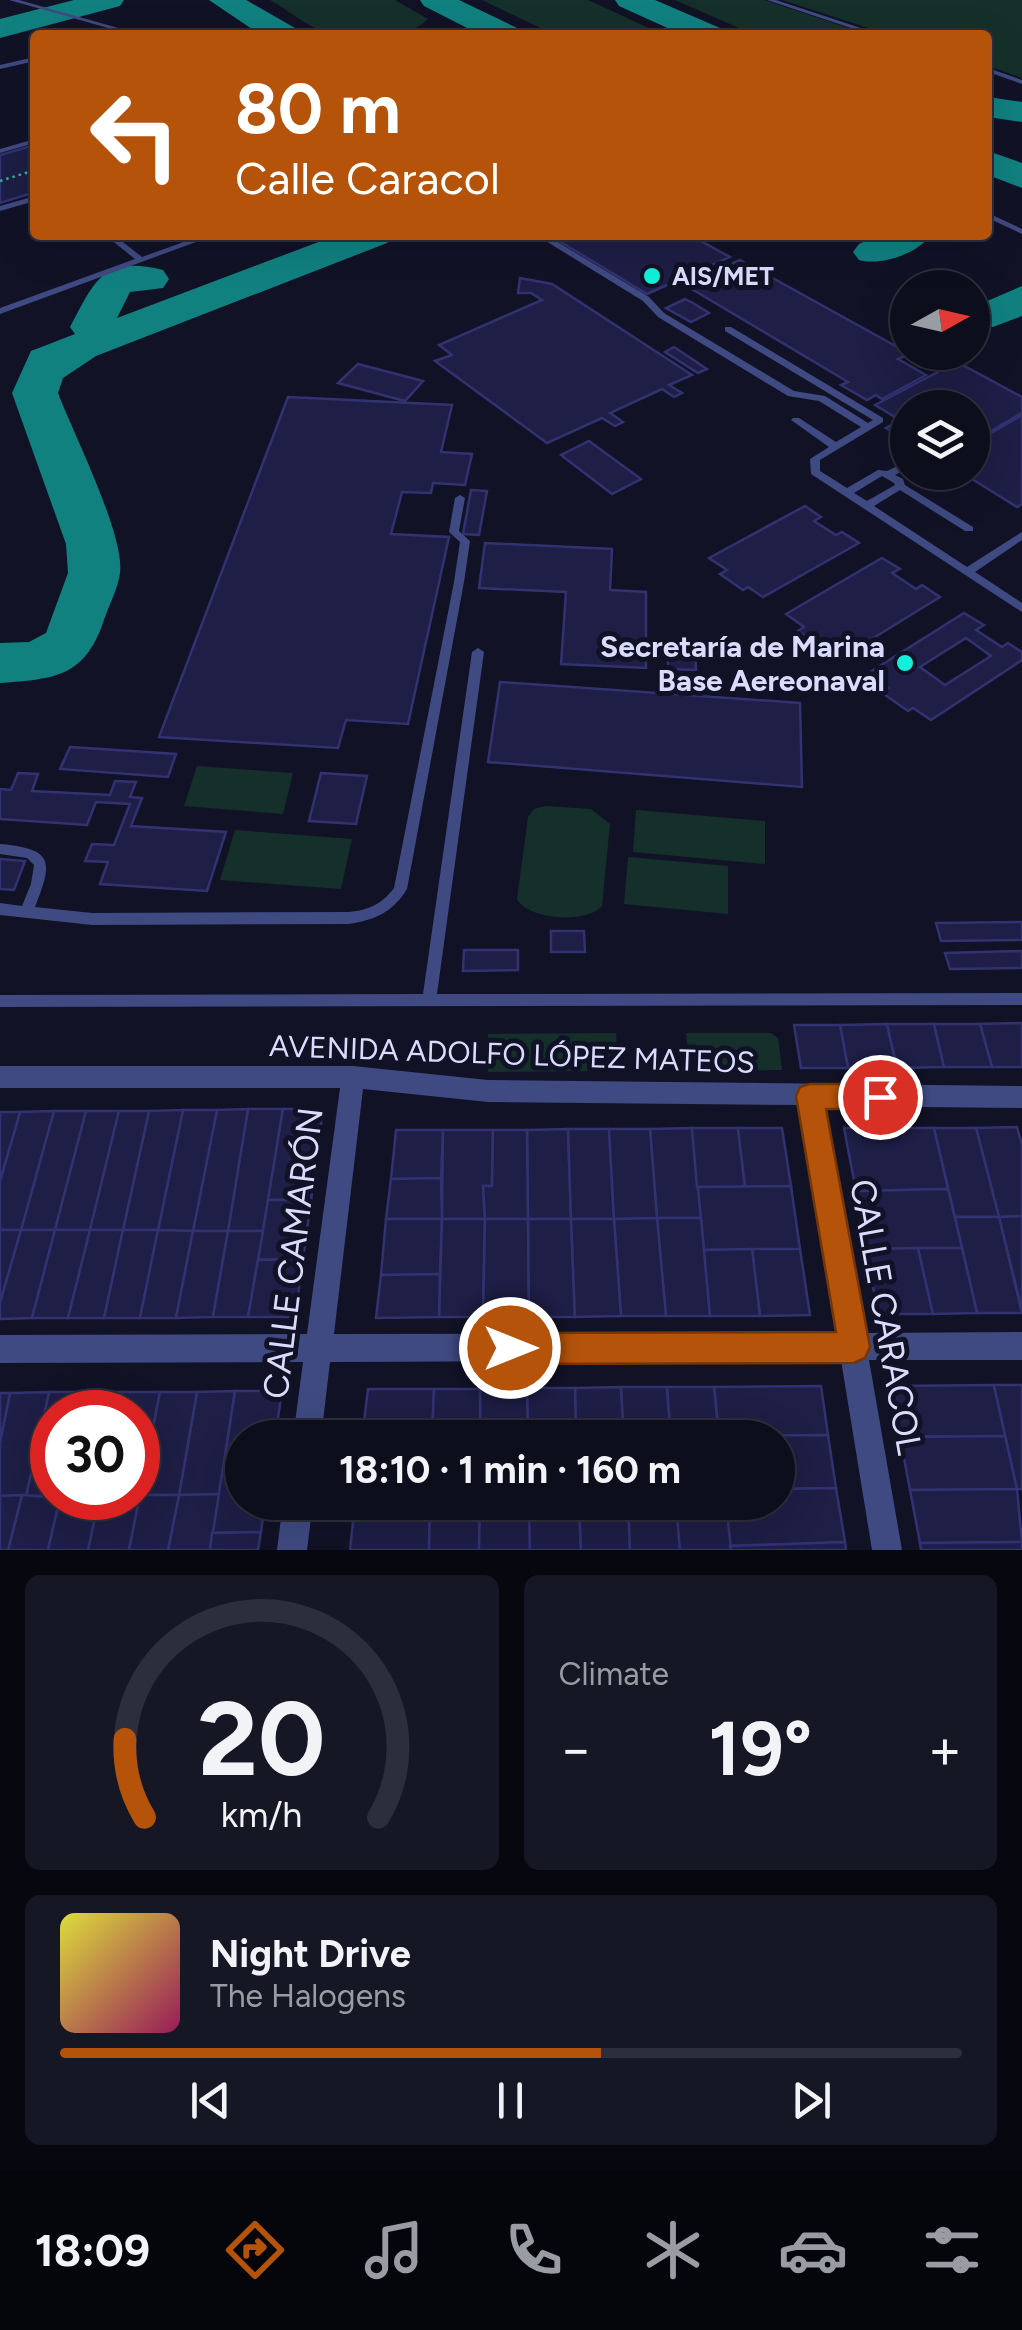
<!DOCTYPE html>
<meta charset="utf-8">
<style>
body{margin:0;font-family:Figtree,sans-serif;background:#161725;color:#f1f3f6;height:100vh;display:flex;flex-direction:column;font-size:38px;white-space:nowrap}
*{box-sizing:border-box;margin:0}
p{font-size:32px;color:#9a9ca3}
.icon{flex:none;width:55px;height:55px;fill:none;stroke:currentColor;stroke-width:2;stroke-linecap:round;stroke-linejoin:round}
.map{position:relative;height:1550px;overflow:hidden}
.side{display:flex;flex-direction:column;gap:25px;padding:25px;background:#07080f;flex:1}
.side>*{flex:none}
.hud{position:absolute;left:30px;top:30px;width:962px;height:210px;border-radius:10px;box-shadow:0 10px 40px #0002,0 0 0 2px #2d2e3b;background:#b45309;color:#fff;overflow:hidden}
.needle{width:65px;rotate:82deg}
.fabs{position:absolute;left:890px;top:270px;display:grid;gap:20px}
.fabs a{display:grid;place-items:center;width:100px;height:100px;border-radius:50%;background:#0d0e1c;box-shadow:0 10px 40px #0002,0 0 0 2px #2d2e3b;font-size:50px}
.speed{position:absolute;left:30px;top:1390px;display:flex;gap:20px;font-size:50px;font-weight:700;text-align:center}
.speed>*{display:grid;place-content:center;width:130px;height:130px;border-radius:50%;background:#0d0e1c;box-shadow:0 10px 40px #0002,0 0 0 2px #2d2e3b;line-height:1}
.speed .limit{border:15px solid #d22;background:#fff;color:#111}
.pin{position:absolute;display:grid;place-items:center;width:85px;height:85px;color:#fff;margin:-42px;border:5px solid #fff;border-radius:50%;box-shadow:0 2px 10px #0007}
.me{position:absolute;width:110px;margin:-55px;rotate:90deg;stroke-linejoin:round;filter:drop-shadow(0 0 8px #0008)}
.turn{display:flex;align-items:center;gap:35px;height:210px;padding:0 40px;font-size:45px}
.turn .icon{width:130px;height:130px;stroke-width:2.5}
.turn b{display:block;font-size:70px;line-height:85px}
.big{font-size:75px;font-weight:700;line-height:1.1}
.side .card{flex:1;display:flex;flex-direction:column;justify-content:center;gap:15px;min-width:0;padding:0 35px;border-radius:15px;background:#161725}
.side .dial{align-items:center;gap:0}
.dial svg{height:260px;overflow:visible;fill:none;stroke:#2d2e3b;stroke-width:7;stroke-linecap:round;text-anchor:middle}
.dial text{fill:#f1f3f6;stroke:none}
.song{display:flex;align-items:center;gap:30px}
.cover{width:120px;height:120px;border-radius:15px;background:linear-gradient(135deg,hsl(60 70% 55%),hsl(330 70% 35%))}
.played{height:10px;border-radius:5px;background:linear-gradient(90deg,#b45309 60%,#2d2e3b 60%)}
.keys{display:flex;justify-content:space-around;direction:ltr}
.heat{display:flex;justify-content:space-between;align-items:center;font-size:55px;direction:ltr}
.side .tiles{flex:1;display:grid;gap:25px;grid-template-columns:1fr 1fr}
.card:last-child{grid-column:span 2}
.trip{position:absolute;left:225px;top:1420px;width:570px;height:100px;border-radius:50px;background:#0d0e1c;box-shadow:0 10px 40px #0002,0 0 0 2px #2d2e3b;font-weight:700;line-height:100px;text-align:center}
.tab-bar{display:flex;height:160px;justify-content:space-around;align-items:center;background:#05060b;color:#9a9ca3}
.tab-bar .icon{width:70px;height:70px}
.tab-bar .current{color:#b45309}
.tab-bar b{font-size:45px;color:#f1f3f6}
.map>svg:first-child{display:block}
.green{fill:#15302a}
.lines{fill:none;stroke-linecap:round;stroke-linejoin:round}
.taxiway{fill:#118180;fill-rule:evenodd}
.building{fill:#1e1e46;stroke:#323271;stroke-width:2.5;fill-rule:evenodd}
.path{stroke:#38b292;stroke-width:2.5;stroke-dasharray:2.5 4;stroke-linecap:butt}
.service{fill:#3f4a82;fill-rule:evenodd}
.minor{fill:#3f4a82;fill-rule:evenodd}
.route{fill:#b45309;stroke:#753606;stroke-width:2.5}
.poi-dot{fill:#11f0da;stroke:#111226;stroke-width:4}
.labels{text-anchor:middle;dominant-baseline:central;stroke-width:10;stroke-linejoin:round;paint-order:stroke}
.far-poi-label{font-size:25px;font-weight:bold;fill:#d9dcfd;stroke:#111226;text-anchor:start}
.poi-label{font-size:30px;font-weight:bold;fill:#d9dcfd;stroke:#111226;text-anchor:end}
.street-label{font-size:30px;fill:#d9dcfd;stroke:#111226}
.near-street-label{font-size:35px;fill:#d9dcfd;stroke:#111226}
</style>
<div class="map">
<svg width="1022" height="1550" viewBox="0 0 1022 1550">
<rect width="100%" height="100%" fill="#111226"/>
<g class="green">
<path d="M270 0H395L428 19C409 39 360 40 334 35 313 31 289 11 270 0Z"/>
<path d="M482 0H588L664 35H555Z"/>
<path d="M675 0H764L870 35H755Z"/>
<path d="M782 0H1022V78L988 66V35H890Z"/>
<path d="M197 766 293 773 283 814 184 806Z"/>
<path d="M546 806 591 809 610 824 602 906C587 924 528 920 517 899L528 817 534 809Z"/>
<path d="M636 810 765 821V864L633 852Z"/>
<path d="M235 830 352 839 341 889 220 880Z"/>
<path d="M628 857 728 866V914L624 904Z"/>
<path d="M616 1033 618 1071 488 1072V1034Z"/>
<path d="M686 1033H771L778 1038 782 1070 690 1071Z"/>
</g>
<g class="lines">
<g class="taxiway">
<path d="M74 0H124L120 6 0 38V19Z"/>
<path d="M209 0H246L295 28 300 35H261Z"/>
<path d="M420 0H459L517 28 522 35H481L424 6Z"/>
<path d="M615 0H655L720 28 725 35H683L619 6Z"/>
<path d="M988 97 1022 102V122L988 117Z"/>
<path d="M988 151 1022 163V188L988 175Z"/>
<path d="M337 235H393L387 243 96 356 63 378 58 393C73 433 125 535 120 573 118 588 110 603 105 617 86 676 58 679 0 683V643L29 642 46 633 68 573 66 544 12 393 31 351 75 334 70 327C95 281 102 255 163 270L169 279 163 288 130 292 117 318Z"/>
<path d="M878 235H931C917 254 881 266 859 260L853 252 859 244Z"/>
<path d="M1022 286V316L993 327 978 323 972 315 978 305Z"/>
</g>
</g>
<g class="building">
<path d="M35 145V192L0 203V155Z"/>
<path d="M549 235H690L730 257 647 294Z"/>
<path d="M740 260 910 354 898 359 926 375 882 399 876 395 867 400 841 385 848 382 685 285Z"/>
<path d="M520 278 552 284 692 375 669 385 682 393 674 397 662 389 610 413 623 422 615 426 602 418 547 443 435 361 452 355 439 345 542 300 531 293H518Z"/>
<path d="M685 299 693 303 709 313 691 322 666 308Z"/>
<path d="M674 347 707 369 698 373 665 352Z"/>
<path d="M957 362 1022 397V413L972 442V408H908V441L886 428 900 420 875 405Z"/>
<path d="M358 364 423 381 405 401 338 383Z"/>
<path d="M288 397 452 405 441 452 472 454 465 485 433 483 431 493 402 492 391 534 449 537 408 724 346 720 338 748 159 737Z"/>
<path d="M1022 415V504L1017 507 961 472H972V444Z"/>
<path d="M589 441 641 479 612 494 561 455Z"/>
<path d="M471 490 487 491 479 535 463 534Z"/>
<path d="M805 506 821 517 814 521 836 535 842 532 859 543 763 597 748 587 743 590 720 574 727 570 709 558Z"/>
<path d="M485 543 612 549 610 590 646 592V668L561 664 566 592 479 588Z"/>
<path d="M882 558 900 569 892 573 916 589 922 585 940 597 844 656 828 645 823 648 798 631 804 627 786 614Z"/>
<path d="M964 613 984 625 976 630 1002 647 1008 643 1022 652V660L931 720 913 708 908 711 881 692 888 688 867 674ZM966 638 991 656 945 685 920 667Z"/>
<path d="M668 639 695 641 696 670 668 669Z"/>
<path d="M500 682 800 703 802 787 488 762Z"/>
<path d="M70 747 176 754 168 777 60 769Z"/>
<path d="M18 773 38 774 32 791 110 795 115 781 136 782 130 797 142 798 131 826 226 832 207 891 100 884 108 862 85 861 92 844 114 845 130 804 96 802 87 825 0 819V789L11 790Z"/>
<path d="M321 773 367 776 356 824 309 821Z"/>
<path d="M0 859 25 861 14 890 0 889Z"/>
<path d="M1022 922V940L941 941 936 923Z"/>
<path d="M551 931H584L585 952H551Z"/>
<path d="M464 950H518V970L463 971Z"/>
<path d="M1022 951V968L950 969 945 953Z"/>
<path d="M1022 1023V1067H992L980 1024Z"/>
<path d="M887 1024 897 1068H848L840 1025Z"/>
<path d="M887 1024H934L944 1067 897 1068Z"/>
<path d="M934 1024H980L992 1067H944Z"/>
<path d="M794 1025H840L848 1068H801Z"/>
<path d="M248 1109H283L263 1231H228Z"/>
<path d="M248 1109 228 1231H193L217 1110Z"/>
<path d="M283 1109H323L311 1200H268Z"/>
<path d="M183 1110H217L193 1231 158 1230Z"/>
<path d="M183 1110 158 1230H123L149 1111Z"/>
<path d="M54 1111H86L55 1230H21Z"/>
<path d="M54 1111 21 1230H0V1181L20 1112Z"/>
<path d="M86 1111H119L90 1230H55Z"/>
<path d="M119 1111H149L123 1230H90Z"/>
<path d="M0 1112H20L0 1181Z"/>
<path d="M1017 1127 1022 1145V1216L999 1217 976 1128Z"/>
<path d="M692 1128 701 1218H657L650 1129Z"/>
<path d="M692 1128H738L745 1187H697Z"/>
<path d="M738 1128H782L791 1186 745 1187Z"/>
<path d="M844 1128H934L948 1189 856 1191Z"/>
<path d="M934 1128H976L999 1217H955Z"/>
<path d="M568 1129 571 1219H528L527 1130Z"/>
<path d="M568 1129H609L614 1219H571Z"/>
<path d="M609 1129H650L657 1218 614 1219Z"/>
<path d="M396 1130H443L441 1178 391 1179Z"/>
<path d="M443 1130H493L492 1186H483L485 1219H442Z"/>
<path d="M493 1130H527L528 1219H485L483 1186H492Z"/>
<path d="M441 1178 442 1219H386L391 1179Z"/>
<path d="M791 1186 800 1249 704 1250 698 1187Z"/>
<path d="M948 1189 962 1248 866 1249 856 1191Z"/>
<path d="M268 1200H311L303 1259 258 1260Z"/>
<path d="M1022 1216V1310L999 1217Z"/>
<path d="M955 1217H999L1022 1313H977Z"/>
<path d="M657 1218H701L710 1316H666Z"/>
<path d="M657 1218 666 1316H621L614 1219Z"/>
<path d="M386 1219H442L440 1274 381 1275Z"/>
<path d="M442 1219H485L483 1317H439Z"/>
<path d="M485 1219H528L529 1317H483Z"/>
<path d="M528 1219H571L575 1317H529Z"/>
<path d="M571 1219H614L621 1316 575 1317Z"/>
<path d="M0 1230H21L0 1303Z"/>
<path d="M21 1230H55L32 1318 0 1319V1303Z"/>
<path d="M55 1230H90L68 1318H32Z"/>
<path d="M90 1230H123L104 1318H68Z"/>
<path d="M123 1230H158L140 1318H104Z"/>
<path d="M158 1230 193 1231 176 1318H140Z"/>
<path d="M193 1231H228L213 1317 176 1318Z"/>
<path d="M228 1231H263L248 1317H213Z"/>
<path d="M918 1248 933 1314H878L866 1249Z"/>
<path d="M918 1248H962L977 1313 933 1314Z"/>
<path d="M752 1249H800L810 1315 760 1316Z"/>
<path d="M752 1249 760 1316H710L704 1250Z"/>
<path d="M303 1259 295 1317H248L258 1260Z"/>
<path d="M440 1274 439 1317 376 1318 381 1275Z"/>
<path d="M994 1385 1005 1436 900 1437 891 1386Z"/>
<path d="M994 1385H1022V1489H1017Z"/>
<path d="M821 1386 828 1435 719 1436 714 1387Z"/>
<path d="M621 1387 624 1438H576L575 1388Z"/>
<path d="M621 1387H667L671 1438H624Z"/>
<path d="M667 1387H714L719 1438H671Z"/>
<path d="M527 1388H575L576 1438H528Z"/>
<path d="M527 1388 528 1438H480V1389Z"/>
<path d="M368 1389H434L432 1438H362Z"/>
<path d="M434 1389H480V1438H432Z"/>
<path d="M235 1391 219 1494 179 1495 197 1392Z"/>
<path d="M235 1391H282L275 1438H242V1457H225Z"/>
<path d="M49 1392H85L80 1412H52V1496H26Z"/>
<path d="M49 1392 26 1496H0V1442L10 1393Z"/>
<path d="M85 1392H122L117 1412H80Z"/>
<path d="M122 1392H160L140 1495 138 1412H117Z"/>
<path d="M160 1392H197L179 1495H140Z"/>
<path d="M0 1393H10L0 1442Z"/>
<path d="M828 1435 836 1488 778 1489V1438L719 1436Z"/>
<path d="M1005 1436 1017 1489 910 1490 900 1437Z"/>
<path d="M225 1457H242V1502H265L261 1532 212 1533Z"/>
<path d="M836 1488 845 1542 730 1546 726 1502H778V1489Z"/>
<path d="M1017 1489 1022 1542 920 1543 910 1490Z"/>
<path d="M219 1494 210 1550H168L179 1495Z"/>
<path d="M22 1495 60 1498 48 1550H8Z"/>
<path d="M22 1495 8 1550H0V1496Z"/>
<path d="M138 1495H140L129 1550H88L99 1498Z"/>
<path d="M140 1495H179L168 1550H129Z"/>
<path d="M60 1498H99L88 1550H48Z"/>
<path d="M355 1502H430L429 1550H350Z"/>
<path d="M430 1502H480L479 1550H429Z"/>
<path d="M480 1502H529L530 1550H479Z"/>
<path d="M529 1502H579L581 1550H530Z"/>
<path d="M579 1502H628L630 1550H581Z"/>
<path d="M628 1502H676L680 1550H630Z"/>
<path d="M676 1502H726L731 1550H680Z"/>
<path d="M261 1532 258 1550H210L212 1533Z"/>
<path d="M845 1542 846 1550H731L730 1546Z"/>
<path d="M1022 1542V1550H921L920 1543Z"/>
</g>
<g class="lines">
<path class="path" d="M0 181 35 170"/>
<g class="service">
<path d="M9 0H19L143 35H133Z"/>
<path d="M767 0H776L882 35H872Z"/>
<path d="M35 57V61L0 69V65Z"/>
<path d="M988 68 1022 80V84L988 72Z"/>
<path d="M35 139V143L0 153V149Z"/>
<path d="M35 196V201L0 211V206Z"/>
<path d="M988 213 1022 229V234L988 218Z"/>
<path d="M105 235H114L142 257 203 235H215L0 314V308L135 259Z"/>
<path d="M536 235H546L649 297 664 313 794 391 825 396 868 423 873 420 725 331V327H731L883 418V422L820 460V471L847 488 878 470 887 471 908 461V468L895 475 903 479 905 485 973 527V531H965L900 490 874 506 967 567 1022 532V540L975 572 1022 603V612L811 474 810 459 829 447 791 420 793 418H799L836 442 861 427 819 401 788 396 658 317 643 301ZM882 476 894 483 895 485 867 501 854 493Z"/>
<path d="M460 495 465 498 459 531 470 541 464 582 407 889C393 912 375 920 349 924L92 925 0 915V903L22 906 31 884 34 865 27 858 0 854V844C54 849 53 861 35 907L92 913 349 912C369 910 382 904 394 888L454 582 460 542 449 532 455 498Z"/>
<path d="M478 648 484 652 437 994 1022 993V1005L0 1007V995L423 994 472 652Z"/>
</g>
<g class="minor">
<path d="M0 1066H353L488 1080 1022 1086V1108L824 1106 864 1333 1022 1332V1360H869L902 1550H872L841 1360 330 1362 321 1438H293L303 1362 0 1363V1335L307 1334 340 1088H0ZM363 1089 488 1102 799 1105 837 1333 334 1334Z"/>
<path d="M283 1502H313L307 1550H277Z"/>
</g>
</g>
<path class="route" d="M810 1084H880L890 1088 894 1097 890 1106 880 1109H826L870 1347 865 1358 854 1363 510 1364 499 1359 494 1348 499 1337 510 1333 836 1332 796 1096 800 1087Z"/>
<g class="poi-dot">
<circle cx="652" cy="276" r="10"/>
<circle cx="905" cy="663" r="10"/>
</g>
<g class="labels">
<g class="far-poi-label">
<text x="672" y="276">AIS/MET</text>
</g>
<g class="poi-label">
<text x="885" y="646">Secretaría de Marina<tspan x="885" dy="34">Base Aereonaval</tspan></text>
</g>
<g class="street-label">
<text transform="translate(512 1054) rotate(2)">AVENIDA ADOLFO LÓPEZ MATEOS</text>
</g>
<g class="near-street-label">
<text transform="translate(293 1253) rotate(-83)">CALLE CAMARÓN</text>
<text transform="translate(886 1317) rotate(80)">CALLE CARACOL</text>
</g>
</g>
</svg>
<div class="fabs">
<a><svg class="needle" viewBox="-14 -14 28 28"><path d="M0-13l5 13h-10z" fill="#e53935"/><path d="M0 13l5-13h-10z" fill="#9a9ca3"/></svg></a>
<a><svg class="icon" aria-label="layers" viewBox="0 0 24 24"><path d="M12 4l9 5-9 5-9-5zM3 14l9 5 9-5"/></svg></a>
</div>
<div class="speed"><div class="limit">30</div></div>
<div class="pin" style="left:880px;top:1097px;background:#d93025"><svg class="icon" aria-label="arrive" viewBox="0 0 24 24"><path d="M6 21V4h12l-3 4 3 4H6"/></svg></div>
<svg class="me" style="left:510px;top:1348px" viewBox="-20 -20 40 40"><circle r="17" fill="#b45309" stroke="#fff" stroke-width="3"/><path d="M0-11L8 9 0 5-8 9z" fill="#fff"/></svg>
<div class="trip">18:10 · 1 min · 160 m</div>
<div class="hud">
<div class="turn"><svg class="icon" aria-label="left" viewBox="0 0 24 24"><path d="M17 20v-9H6M10 6l-5 5 5 5"/></svg><div><b>80 m</b>Calle Caracol</div></div>
</div>
</div>
<section class="side">
<div class="tiles">
<div class="card dial"><svg viewBox="0 0 100 80">
<path d="M14 69A42 42 0 1 1 86 69"/>
<path d="M14 69A42 42 0 0 1 8 45" stroke="#b45309"/>
<text x="50" y="56" font-size="32" font-weight="700">20</text>
<text x="50" y="72" font-size="11">km/h</text>
</svg></div>
<div class="card"><p>Climate</p>
<div class="heat"><a>−</a><b class="big">19°</b><a>+</a></div>
</div>
<div class="card">
<div class="song"><i class="cover"></i><div><b>Night Drive</b><p>The Halogens</p></div></div>
<div class="played"></div>
<div class="keys"><svg class="icon" aria-label="previous" viewBox="0 0 24 24"><path d="M18 5L8 12l10 7zM5 5v14"/></svg><svg class="icon" aria-label="pause" viewBox="0 0 24 24"><path d="M8 5v14M16 5v14"/></svg><svg class="icon" aria-label="next" viewBox="0 0 24 24"><path d="M6 5l10 7-10 7zM19 5v14"/></svg></div>
</div>
</div>
</section>
<nav class="tab-bar">
<b>18:09</b>
<svg class="icon current" aria-label="directions" viewBox="0 0 24 24"><path d="M12 3l9 9-9 9-9-9zM9 14v-3h6M13 9l2 2-2 2"/></svg>
<svg class="icon" aria-label="music" viewBox="0 0 24 24"><path d="M9 18V5l10-2v13"/><circle cx="6" cy="18" r="3"/><circle cx="16" cy="16" r="3"/></svg>
<svg class="icon" aria-label="phone" viewBox="0 0 24 24"><path d="M5 4h4l2 5-3 2q2 4 5 5l2-3 5 2v4C11 20 4 13 5 4z"/></svg>
<svg class="icon" aria-label="climate" viewBox="0 0 24 24"><path d="M12 3v18M4 7l16 10M4 17L20 7"/></svg>
<svg class="icon" aria-label="car" viewBox="0 0 24 24"><path d="M5 17H2v-5l4-1 3-4h7l3 4 3 1v5h-3M9 17h6M6 11h13"/><circle cx="7" cy="17" r="2"/><circle cx="17" cy="17" r="2"/></svg>
<svg class="icon" aria-label="filters" viewBox="0 0 24 24"><path d="M4 7h16M4 17h16"/><circle cx="9" cy="7" r="2"/><circle cx="15" cy="17" r="2"/></svg>
</nav>
